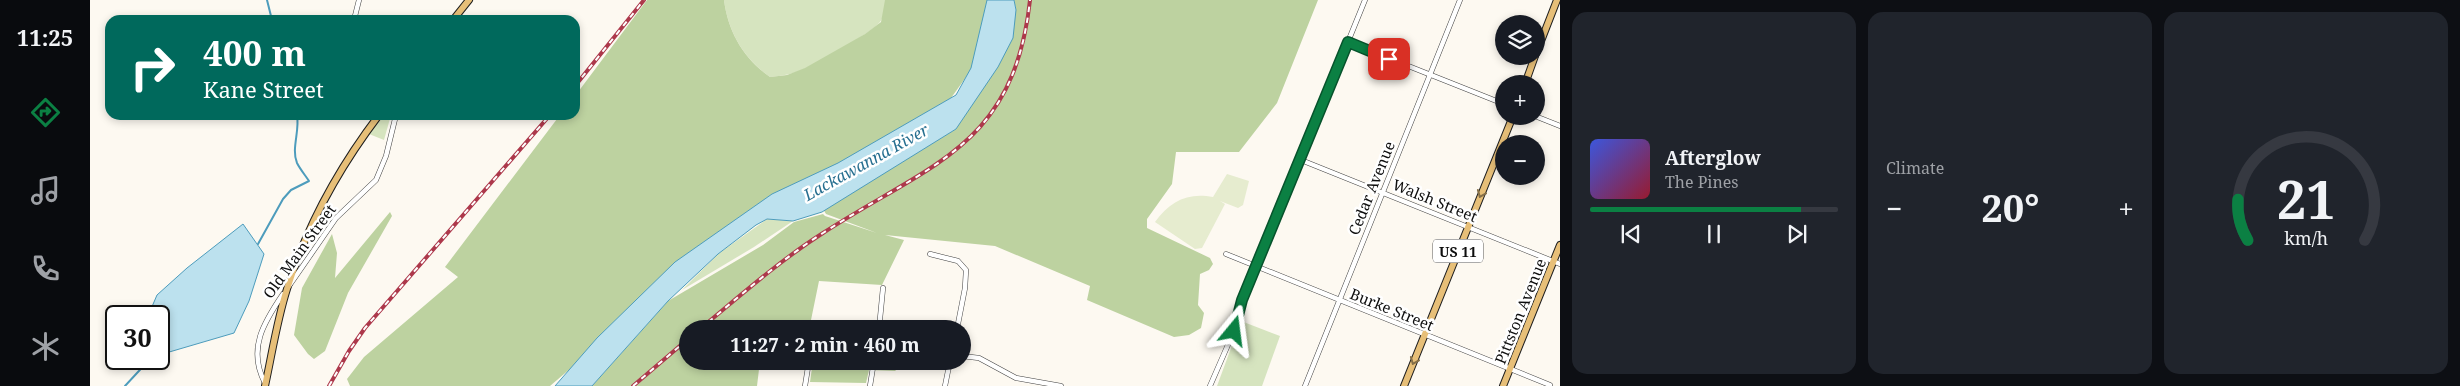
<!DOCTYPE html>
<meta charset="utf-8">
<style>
body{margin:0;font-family:"Noto Serif",serif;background:#20242c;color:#f1f3f6;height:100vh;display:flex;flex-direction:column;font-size:19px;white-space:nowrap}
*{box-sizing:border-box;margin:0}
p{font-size:16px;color:#9ea1a6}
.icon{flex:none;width:28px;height:28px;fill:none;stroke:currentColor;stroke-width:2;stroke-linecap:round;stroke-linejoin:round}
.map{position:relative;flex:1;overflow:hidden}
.details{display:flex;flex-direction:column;gap:12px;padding:12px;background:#0d0f14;width:900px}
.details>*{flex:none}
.top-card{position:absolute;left:15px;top:15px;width:475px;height:105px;border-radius:15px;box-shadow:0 2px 8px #0003;background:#00695c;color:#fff;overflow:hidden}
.controls{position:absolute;left:1405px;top:15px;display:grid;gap:10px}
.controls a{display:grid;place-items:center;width:50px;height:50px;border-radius:50%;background:#171b24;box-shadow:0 2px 8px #0003;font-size:25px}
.speed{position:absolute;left:15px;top:305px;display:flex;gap:10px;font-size:25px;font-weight:700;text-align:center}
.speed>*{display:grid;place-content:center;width:65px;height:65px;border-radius:50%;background:#171b24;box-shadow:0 2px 8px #0003;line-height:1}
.speed .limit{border:2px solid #111;border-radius:8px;background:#fff;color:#111}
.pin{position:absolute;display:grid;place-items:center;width:42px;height:42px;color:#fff;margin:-21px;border-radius:10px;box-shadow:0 2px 8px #0006}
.me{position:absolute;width:55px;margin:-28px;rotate:16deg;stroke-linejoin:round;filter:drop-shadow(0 0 4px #0008)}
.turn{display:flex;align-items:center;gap:18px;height:105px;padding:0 15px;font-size:22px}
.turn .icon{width:65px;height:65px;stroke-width:2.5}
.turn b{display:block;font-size:35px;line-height:42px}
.big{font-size:38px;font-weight:700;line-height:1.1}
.details .card{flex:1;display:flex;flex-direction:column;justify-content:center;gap:8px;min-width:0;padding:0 18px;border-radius:15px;background:#20242c}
.details .dial{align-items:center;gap:0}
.dial svg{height:130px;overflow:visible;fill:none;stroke:#363941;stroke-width:7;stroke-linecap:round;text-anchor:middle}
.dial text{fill:#f1f3f6;stroke:none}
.song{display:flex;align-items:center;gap:15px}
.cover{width:60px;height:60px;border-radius:8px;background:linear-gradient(135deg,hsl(230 70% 55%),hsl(350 70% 35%))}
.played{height:5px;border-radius:2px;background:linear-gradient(90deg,#0b8043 85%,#363941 85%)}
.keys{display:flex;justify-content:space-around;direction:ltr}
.heat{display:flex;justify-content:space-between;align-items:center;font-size:28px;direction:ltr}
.details .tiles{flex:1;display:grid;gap:12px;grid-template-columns:repeat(3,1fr)}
.trip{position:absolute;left:589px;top:320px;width:292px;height:50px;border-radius:25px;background:#171b24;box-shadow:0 2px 8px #0003;font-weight:700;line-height:50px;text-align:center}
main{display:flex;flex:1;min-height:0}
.tabs{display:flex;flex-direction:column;width:90px;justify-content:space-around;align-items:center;background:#090b0e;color:#9ea1a6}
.tabs .icon{width:35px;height:35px}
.tabs .on{color:#0b8043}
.tabs b{font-size:22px;color:#f1f3f6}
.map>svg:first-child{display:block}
.green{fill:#d6e4bf}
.forest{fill:#bdd2a0}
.pitch{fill:#e6eccf}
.water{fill:#bce1ee;stroke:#4d9cbc}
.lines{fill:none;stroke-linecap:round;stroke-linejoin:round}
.stream{stroke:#4d9cbc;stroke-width:2}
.minor-casing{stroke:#414141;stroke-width:5.5}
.primary-casing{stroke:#1f1f1f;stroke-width:8}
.minor{stroke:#fff;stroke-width:4.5}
.primary{stroke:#e7bf78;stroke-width:6}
.rail-casing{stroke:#ad384b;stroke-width:4}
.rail{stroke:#fff;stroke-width:2;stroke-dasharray:5.5;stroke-linecap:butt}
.oneway{stroke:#856f48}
.route-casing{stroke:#07532c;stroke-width:12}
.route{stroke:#0b8043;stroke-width:9}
.labels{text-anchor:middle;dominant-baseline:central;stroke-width:5;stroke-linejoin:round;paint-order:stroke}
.shield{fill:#fff;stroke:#565656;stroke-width:1}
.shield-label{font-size:14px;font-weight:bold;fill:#0e0e0e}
.street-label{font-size:15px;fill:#0e0e0e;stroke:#fff}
.water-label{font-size:16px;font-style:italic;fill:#276f90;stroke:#fff}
</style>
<main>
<nav class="tabs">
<b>11:25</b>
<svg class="icon on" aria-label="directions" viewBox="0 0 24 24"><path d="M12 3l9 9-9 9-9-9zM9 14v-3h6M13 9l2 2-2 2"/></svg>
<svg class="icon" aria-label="music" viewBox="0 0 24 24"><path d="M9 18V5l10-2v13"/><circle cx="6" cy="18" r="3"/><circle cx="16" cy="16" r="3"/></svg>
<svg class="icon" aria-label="phone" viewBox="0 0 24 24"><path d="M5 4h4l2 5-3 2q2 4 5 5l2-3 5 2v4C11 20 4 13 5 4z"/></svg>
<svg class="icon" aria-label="climate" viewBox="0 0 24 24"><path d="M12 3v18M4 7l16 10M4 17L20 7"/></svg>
</nav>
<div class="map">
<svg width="1470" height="386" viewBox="0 0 1470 386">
<rect width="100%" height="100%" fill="#fdf9f1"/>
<g class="green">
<path d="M634 0H795C797 6 794 17 790 22 780 34 729 62 714 69 703 74 692 76 680 77 654 59 638 32 634 0Z"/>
<path d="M294 115H301L294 140 279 134Z"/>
<path d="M677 219 703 221 664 247 592 290 628 254Z"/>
<path d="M1151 321 1190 336 1172 386H1127Z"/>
</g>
<g class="forest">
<path d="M557 0H634C638 32 654 59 680 77L697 75 715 68 775 34 791 22 795 0H902L884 66 861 98 735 175 551 308 460 386H260L257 379 274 357 368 277 355 267 470 115H485V96Z"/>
<path d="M924 0H1228L1187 103 1149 152H1086L1082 184 1057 219V228L1120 258 1123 264 1119 270 1110 274 1108 305 1114 313 1111 328 1099 335 1084 337 997 300 1000 286 905 246 795 235 814 240 792 285 729 281 721 320 784 329H598V361H670L667 386H502L578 301 673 245 704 222 733 214 735 216 787 233 736 214 733 209 866 129 926 10Z"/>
<path d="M300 212 302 216 258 293 235 351 224 359 218 354 204 335 212 288 242 234 247 253 245 278Z"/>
<path d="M723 361H816L805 371 779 370 776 383 720 382Z"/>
</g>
<path class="pitch" d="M1137 174 1159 181 1153 205 1148 208 1130 201 1135 204 1112 248 1105 249 1065 222C1080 201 1098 192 1123 197Z"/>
<g class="water">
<path d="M897 0H924L926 10 923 38 908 67 866 129 732 212 703 221 677 219 666 225 628 254 578 301 502 386H465L507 338 585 262 682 194 748 163 866 95 881 68Z"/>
<path d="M153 224 174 254 159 301 144 333 69 355V316H58L67 295 97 268Z"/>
</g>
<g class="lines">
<g class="stream">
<path d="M177 0 182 20"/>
<path d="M168 244 193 199 201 190 219 181C215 175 210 169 207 163 201 149 210 131 207 115"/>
<path d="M35 386 60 359"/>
</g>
<defs>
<g id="minor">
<path d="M264 20 269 0"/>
<path d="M1258 42 1414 104"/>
<path d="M1445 116 1470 126"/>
<path d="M1211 160 1470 264"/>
<path d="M840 254 868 261 876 270 875 288 867 329"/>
<path d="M1136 254 1460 385"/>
<path d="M199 286 246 218 286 180 296 156 306 115"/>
<path d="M789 329 793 288"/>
<path d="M872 356 889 358 926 378 971 386"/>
<path d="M175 383C157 349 174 322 193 294"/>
<path d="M715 386 719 361"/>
<path d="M780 386 784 361"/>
<path d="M855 386 860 361"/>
<path d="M1120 386 1144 331 1153 300 1275 0"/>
<path d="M1215 386 1370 0"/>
</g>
<g id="primary">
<path d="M363 20 379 0"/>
<path d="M1446 54 1467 0"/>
<path d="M1435 84 1445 56"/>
<path d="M175 386C182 354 187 320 197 289 217 225 248 169 289 115"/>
<path d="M1314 386 1423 116"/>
<path d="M1413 386 1470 245"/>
</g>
</defs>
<use href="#minor" class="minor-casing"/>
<use href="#primary" class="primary-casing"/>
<use href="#minor" class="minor"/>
<use href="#primary" class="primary"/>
<defs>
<g id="rail">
<path d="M485 86 554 0"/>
<path d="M610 329C650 296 689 261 733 233 841 163 924 147 940 0"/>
<path d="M239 386 259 351 275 328 460 115"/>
<path d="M543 386 598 339"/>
</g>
</defs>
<use href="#rail" class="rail-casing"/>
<use href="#rail" class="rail"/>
</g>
<defs><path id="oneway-chevron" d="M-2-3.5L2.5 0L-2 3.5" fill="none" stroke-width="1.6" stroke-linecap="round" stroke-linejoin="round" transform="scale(1.25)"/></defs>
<g class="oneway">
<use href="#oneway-chevron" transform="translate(1391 194) rotate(112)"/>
<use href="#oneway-chevron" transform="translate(1324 361) rotate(112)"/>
</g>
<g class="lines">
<defs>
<path id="route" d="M1144 331 1152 300 1258 42 1299 59"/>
</defs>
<use href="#route" class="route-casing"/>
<use href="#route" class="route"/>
</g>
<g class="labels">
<rect class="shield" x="1343" y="239.5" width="50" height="23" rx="4"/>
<g class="shield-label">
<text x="1368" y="251">US 11</text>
</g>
<g class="street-label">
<text transform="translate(1281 188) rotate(-68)">Cedar Avenue</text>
<text transform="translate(1345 200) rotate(22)">Walsh Street</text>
<text transform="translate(209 251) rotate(-54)">Old Main Street</text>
<text transform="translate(1302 309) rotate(22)">Burke Street</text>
<text transform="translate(1430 311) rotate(-68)">Pittston Avenue</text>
</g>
<g class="water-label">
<text transform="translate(776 162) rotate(-29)">Lackawanna River</text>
</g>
</g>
</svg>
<div class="controls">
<a><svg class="icon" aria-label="layers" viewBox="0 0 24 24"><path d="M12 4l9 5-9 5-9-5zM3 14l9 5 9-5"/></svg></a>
<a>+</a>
<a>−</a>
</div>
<div class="speed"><div class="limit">30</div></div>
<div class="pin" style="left:1299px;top:59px;background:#d93025"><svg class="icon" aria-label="arrive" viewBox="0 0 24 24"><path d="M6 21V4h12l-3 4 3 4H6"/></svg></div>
<svg class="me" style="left:1144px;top:331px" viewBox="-20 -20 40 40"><path d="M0-17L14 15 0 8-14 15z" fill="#0b8043" stroke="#fff" stroke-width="4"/></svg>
<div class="trip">11:27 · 2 min · 460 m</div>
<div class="top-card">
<div class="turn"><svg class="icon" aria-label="right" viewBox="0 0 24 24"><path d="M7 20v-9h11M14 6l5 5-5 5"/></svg><div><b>400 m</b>Kane Street</div></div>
</div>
</div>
<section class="details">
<div class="tiles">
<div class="card">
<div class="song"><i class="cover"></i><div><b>Afterglow</b><p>The Pines</p></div></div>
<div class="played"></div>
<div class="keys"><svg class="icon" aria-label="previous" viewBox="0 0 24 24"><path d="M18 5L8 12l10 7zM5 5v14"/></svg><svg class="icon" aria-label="pause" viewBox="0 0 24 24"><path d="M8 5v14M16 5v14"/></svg><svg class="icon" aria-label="next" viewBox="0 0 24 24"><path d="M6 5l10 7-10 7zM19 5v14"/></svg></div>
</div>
<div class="card"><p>Climate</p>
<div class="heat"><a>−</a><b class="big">20°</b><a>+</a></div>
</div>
<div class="card dial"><svg viewBox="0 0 100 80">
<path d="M14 69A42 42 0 1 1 86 69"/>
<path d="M14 69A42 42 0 0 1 8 44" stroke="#0b8043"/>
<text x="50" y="56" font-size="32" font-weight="700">21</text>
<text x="50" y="72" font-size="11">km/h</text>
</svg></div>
</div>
</section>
</main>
